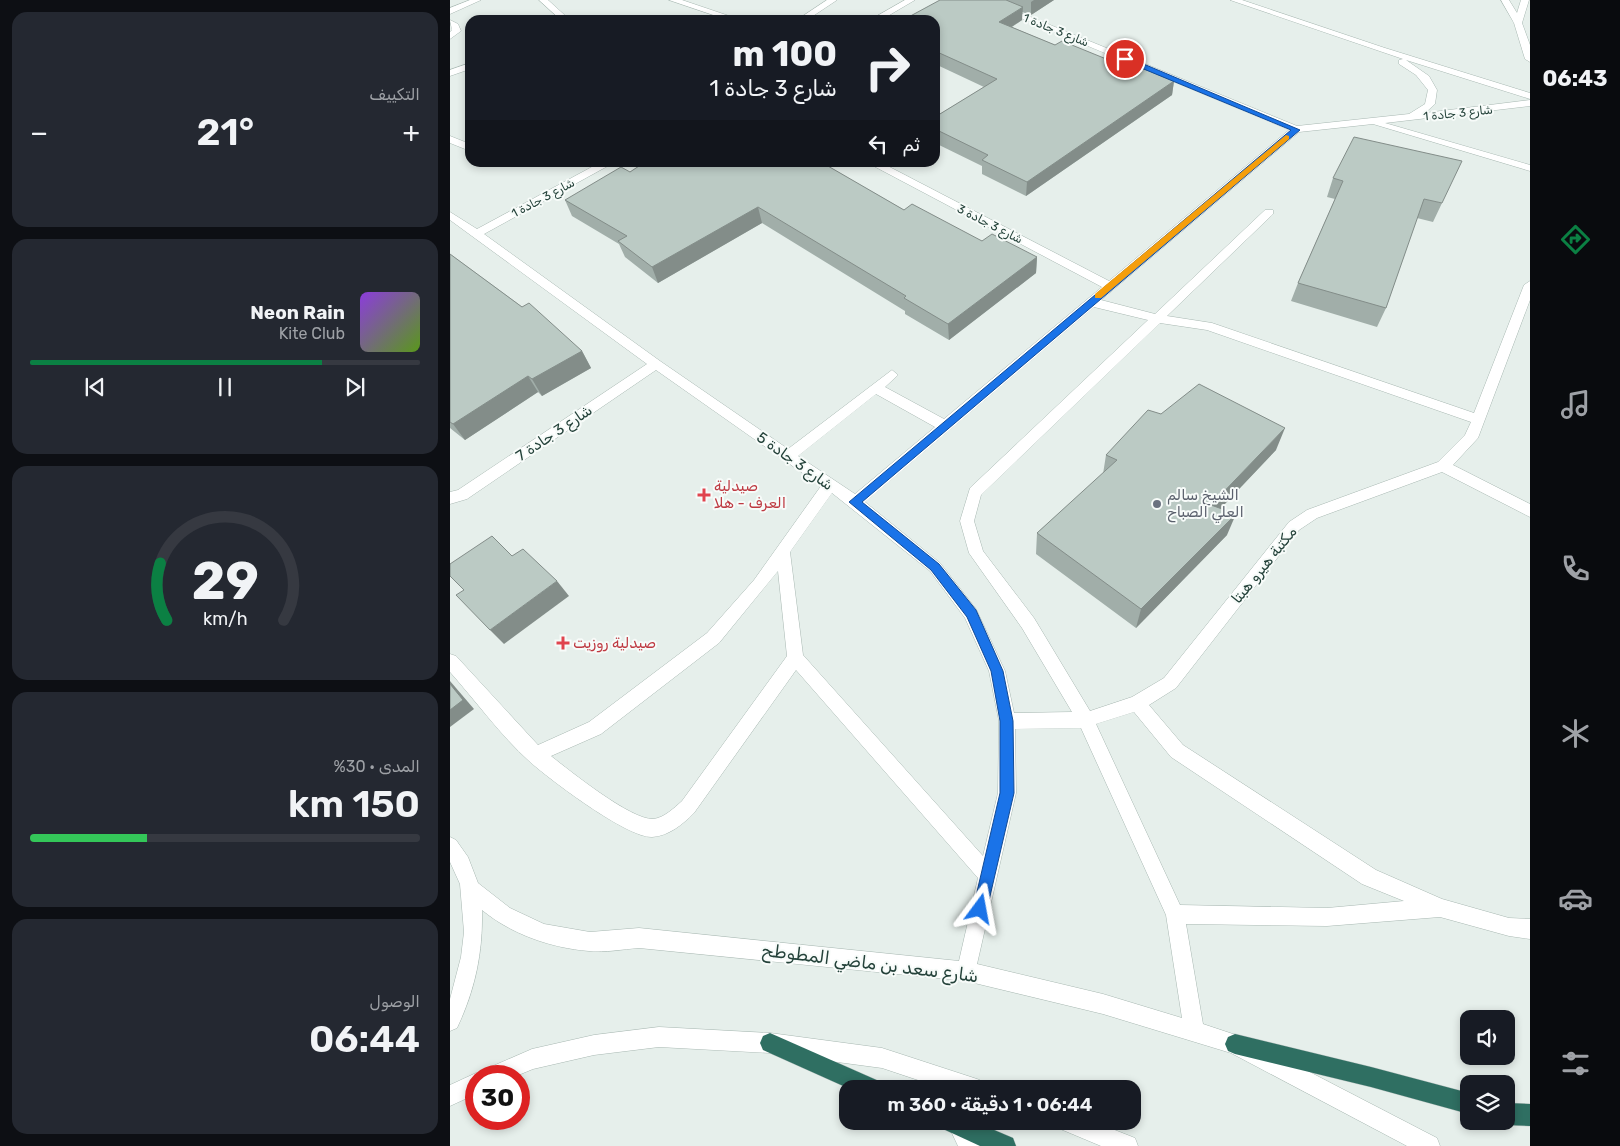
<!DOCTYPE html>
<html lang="ar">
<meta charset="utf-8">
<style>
body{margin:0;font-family:Rubik,"Noto Sans Arabic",sans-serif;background:#242831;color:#f1f3f6;direction:rtl;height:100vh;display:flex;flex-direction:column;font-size:19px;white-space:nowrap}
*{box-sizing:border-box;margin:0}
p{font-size:16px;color:#9ea1a6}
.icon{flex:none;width:28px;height:28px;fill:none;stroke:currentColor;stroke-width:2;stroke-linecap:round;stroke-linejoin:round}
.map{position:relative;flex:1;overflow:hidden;direction:ltr}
.sheet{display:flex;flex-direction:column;gap:12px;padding:12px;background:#0d0f14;width:450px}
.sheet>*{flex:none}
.hud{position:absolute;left:15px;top:15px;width:475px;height:152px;border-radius:15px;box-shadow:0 2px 8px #0003;direction:rtl;background:#171b24;color:#f1f3f6;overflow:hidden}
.buttons{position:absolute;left:1010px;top:1010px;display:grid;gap:10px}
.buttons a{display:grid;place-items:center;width:55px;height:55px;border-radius:10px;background:#171b24;box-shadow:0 2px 8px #0003;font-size:25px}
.speed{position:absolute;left:15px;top:1065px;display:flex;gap:10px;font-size:25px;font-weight:700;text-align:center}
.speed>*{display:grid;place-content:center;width:65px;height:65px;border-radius:50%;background:#171b24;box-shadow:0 2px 8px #0003;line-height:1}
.speed .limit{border:8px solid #d22;background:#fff;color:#111}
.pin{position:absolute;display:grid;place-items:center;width:42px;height:42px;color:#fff;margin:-21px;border:2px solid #fff;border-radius:50%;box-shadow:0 1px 5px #0007}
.me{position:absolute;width:55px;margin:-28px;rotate:13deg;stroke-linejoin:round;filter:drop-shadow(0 0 4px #0008)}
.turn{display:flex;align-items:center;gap:18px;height:105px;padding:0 20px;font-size:22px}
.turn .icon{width:65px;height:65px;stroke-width:2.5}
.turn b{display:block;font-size:35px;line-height:42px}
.then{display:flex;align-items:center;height:48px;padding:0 20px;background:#0003;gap:10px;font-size:19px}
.big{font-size:38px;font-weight:600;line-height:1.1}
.sheet .widget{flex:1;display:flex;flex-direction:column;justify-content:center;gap:8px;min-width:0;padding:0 18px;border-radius:15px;background:#242831}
.sheet .dial{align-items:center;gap:0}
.dial svg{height:130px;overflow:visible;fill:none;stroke:#363941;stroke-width:7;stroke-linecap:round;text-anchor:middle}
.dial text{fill:#f1f3f6;stroke:none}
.song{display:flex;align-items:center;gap:15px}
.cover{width:60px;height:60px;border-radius:8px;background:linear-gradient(135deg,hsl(270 70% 55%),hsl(90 70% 35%))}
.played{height:5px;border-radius:2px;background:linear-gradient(90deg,#0b8043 75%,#363941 75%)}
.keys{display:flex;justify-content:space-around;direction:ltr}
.heat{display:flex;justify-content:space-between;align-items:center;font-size:28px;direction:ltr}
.charge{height:8px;border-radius:4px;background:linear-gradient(90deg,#34c759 30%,#363941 0)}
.trip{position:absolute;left:389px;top:1080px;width:302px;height:50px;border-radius:15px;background:#171b24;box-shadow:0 2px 8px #0003;font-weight:600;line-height:50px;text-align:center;direction:rtl}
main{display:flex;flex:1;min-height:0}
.dock{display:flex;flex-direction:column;width:90px;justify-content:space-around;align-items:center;background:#090b0e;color:#9ea1a6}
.dock .icon{width:35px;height:35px}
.dock .active{color:#0b8043}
.dock b{font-size:22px;color:#f1f3f6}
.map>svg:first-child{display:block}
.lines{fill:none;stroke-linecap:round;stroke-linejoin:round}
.minor-casing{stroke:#a8b8b2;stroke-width:1}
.highway-casing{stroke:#c2cac8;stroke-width:1}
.minor{fill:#fff;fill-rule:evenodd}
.highway{fill:#2f6f62;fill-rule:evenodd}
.wall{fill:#a1aea9}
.shaded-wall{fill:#838d89}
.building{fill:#bbcac4;stroke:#838d89}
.route{fill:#1a73e8;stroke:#114b97}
.slow{fill:#f59e0b}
.health-dot{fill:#e0444e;stroke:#f7fbf9;stroke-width:2}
.worship-dot{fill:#6b7280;stroke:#f7fbf9;stroke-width:2}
.labels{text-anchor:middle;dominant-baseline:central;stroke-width:4;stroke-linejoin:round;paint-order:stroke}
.far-street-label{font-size:12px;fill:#24423a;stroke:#f7fbf9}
.street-label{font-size:15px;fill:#24423a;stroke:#f7fbf9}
.health-label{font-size:15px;fill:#be3a42;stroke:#f7fbf9;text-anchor:start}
.worship-label{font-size:15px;fill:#5b616d;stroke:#f7fbf9;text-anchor:start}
.near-street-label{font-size:18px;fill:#24423a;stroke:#f7fbf9}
</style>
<main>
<nav class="dock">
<b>06:43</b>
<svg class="icon active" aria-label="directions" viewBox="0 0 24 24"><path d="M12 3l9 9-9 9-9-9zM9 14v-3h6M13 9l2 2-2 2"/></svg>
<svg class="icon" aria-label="music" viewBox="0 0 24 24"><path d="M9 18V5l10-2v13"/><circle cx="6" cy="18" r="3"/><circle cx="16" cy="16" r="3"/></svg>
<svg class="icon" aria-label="phone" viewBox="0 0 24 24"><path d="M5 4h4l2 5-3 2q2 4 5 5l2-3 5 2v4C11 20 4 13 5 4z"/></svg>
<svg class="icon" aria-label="climate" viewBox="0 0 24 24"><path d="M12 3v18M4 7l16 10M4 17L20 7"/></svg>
<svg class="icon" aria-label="car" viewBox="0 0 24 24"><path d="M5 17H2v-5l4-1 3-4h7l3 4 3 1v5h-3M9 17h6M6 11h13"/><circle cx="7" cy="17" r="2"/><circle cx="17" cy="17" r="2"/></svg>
<svg class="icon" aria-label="filters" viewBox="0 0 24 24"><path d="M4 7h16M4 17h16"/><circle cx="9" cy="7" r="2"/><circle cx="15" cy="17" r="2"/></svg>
</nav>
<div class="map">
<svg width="1080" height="1146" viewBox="0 0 1080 1146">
<rect width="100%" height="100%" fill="#e6efeb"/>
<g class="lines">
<defs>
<g id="minor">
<path d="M20 0H31L0 14V8Z"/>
<path d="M89 0H98L120 20H111Z"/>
<path d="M219 0H232L291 20H278Z"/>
<path d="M377 0H387L357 20H347Z"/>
<path d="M455 0H465L431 20H420Z"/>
<path d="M528 0H539L847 126 959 114 975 104 978 90 966 75 949 64V60L953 59 780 0H792L935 48 1080 93V99L956 60 979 76 987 90 985 104 975 113 1080 100V106L935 123 1080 165V171L923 124 849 132 651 300 705 314 815 210H823V214L717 316 762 323 1024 413 1074 285 1080 281V300L1028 438 1003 465 1080 504V517L992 472 867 518 849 530 726 688 699 705 733 745 926 870 992 899 1059 918 1080 919V939L1059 936 990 917 877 926 736 924 753 1024 792 1037 987 1138 990 1146H957L781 1053 653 1014 516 981 189 948C173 949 155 953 139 951 101 948 61 934 32 910 33 953 25 990 7 1028L0 1031V999L11 957 14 932 10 884 0 862V837L6 840 18 857 28 883 60 908 94 924 140 932 189 928 509 961 528 878 346 670 244 813C233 824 219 836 202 837 177 838 99 779 79 761 52 737 25 700 0 672V654L6 656 88 745 139 722 257 633 304 580 371 486 206 370 17 499 0 504V492L8 490 197 364 0 220V212L27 229 151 162H165L34 234 210 361 338 449 442 370 448 375 435 387 494 419 652 287 416 162H430L659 281 839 130ZM644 307 698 320 520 488 510 521 519 553 572 628 622 712 564 713 555 671 526 609 490 563 415 502ZM710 323 757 330 1021 422 1015 435 988 462 857 510 839 522 714 678 682 697 640 711 584 618 533 551 524 521 531 495ZM426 394 485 427 405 494 348 456ZM382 493 480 571 515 618 539 671 549 721 548 793 533 856 353 655 340 552ZM328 571 337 656 232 801C224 808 214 818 203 819 181 820 120 771 101 756L151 734 269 643ZM684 712 721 757 912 884 954 901 877 908 730 905 646 724ZM631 728 716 915 732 1018 653 994 527 964 566 793 565 729Z"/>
<path d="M1051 0H1059L1067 13 1071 0H1079L1072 23 1080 45V62L1075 59 1064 23Z"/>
<path d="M0 20 8 24 11 31 0 39V32L2 30Z"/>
<path d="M20 63V69L0 76V70Z"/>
<path d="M0 136 20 144V151L0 143Z"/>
<path d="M209 1027 320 1033 432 1048 527 1079 534 1082 537 1089H495L432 1068 320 1053 209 1047 144 1055 83 1069 66 1076H26V1094L0 1106V1085L26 1073 33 1075 36 1069 82 1049 144 1035Z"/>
<path d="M502 1121H518L530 1146H508L499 1127Z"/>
<path d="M605 1121H642L685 1138 688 1146H651L608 1128Z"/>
</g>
<g id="highway">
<path d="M320 1033 431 1082 434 1089H400L313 1050 310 1043 313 1036Z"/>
<path d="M785 1034 921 1067 1019 1093V1114L921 1087 785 1054 778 1051 775 1044 778 1037Z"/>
<path d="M1056 1103 1080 1104V1126L1056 1125 1049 1121H1056Z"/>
<path d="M488 1121H523L563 1138 566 1146H530L491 1128Z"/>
</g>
</defs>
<use href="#minor" class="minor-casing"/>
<use href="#highway" class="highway-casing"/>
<use href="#minor" class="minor"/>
<use href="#highway" class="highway"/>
</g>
<g class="wall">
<path d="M490 0H604L581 15 572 12V20L562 27 605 45 724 81 722 95 576 196 532 174V166L485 143V117L534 87 485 64V20Z"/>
<path d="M195 162H374V164L454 210 532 241 587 257 586 273 499 340 455 314V311L312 223 208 283 175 257 169 244 122 216 115 200 180 172Z"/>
<path d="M883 178 992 203 983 222 967 218 936 308 927 327 841 301 848 283 885 199 877 197Z"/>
<path d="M0 254 132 351 141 368 92 396 88 392 15 440 0 428Z"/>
<path d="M826 450 771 508 777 535 686 628 586 554 587 533 653 474 656 455Z"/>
</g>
<g class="shaded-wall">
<path d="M584 0H604L581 15V2Z"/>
<path d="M573 7 572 20 549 35V22Z"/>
<path d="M724 81 722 95 576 196 577 182Z"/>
<path d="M308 207 312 223 208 283 202 267Z"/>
<path d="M587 257 586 273 499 340 498 324Z"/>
<path d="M132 351 141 368 92 396 82 379Z"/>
<path d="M78 376 88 392 15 440 3 424Z"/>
<path d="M835 428 826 450 754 526 761 505Z"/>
<path d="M786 514 777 535 686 628 691 609Z"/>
<path d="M107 581 119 596 54 644 40 630Z"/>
<path d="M0 681 24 709 0 727Z"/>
</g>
<g class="building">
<path d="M490 0H556L573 7 549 22 605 45 612 41 671 65 677 62 724 81 577 182 532 160 538 155 485 129V117L547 79 485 51V20H453Z"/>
<path d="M904 137 1012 161 992 203 974 199 936 308 848 283 893 181 883 178Z"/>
<path d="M195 162H371L454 210 462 204 532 241 542 234 587 257 498 324 454 298 456 296 308 207 202 267 168 241 177 236 115 200 171 167 180 172Z"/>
<path d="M0 254 72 307 79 303 132 351 82 379 78 376 3 424 0 422Z"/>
<path d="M749 384 835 428 761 505 786 514 691 609 587 533 667 460 656 455 698 410 711 414Z"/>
<path d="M42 536 62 556 73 549 107 581 40 630 6 595 14 590 0 576V564Z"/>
<path d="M0 684 13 700 0 710Z"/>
</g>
<path class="route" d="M672 57H677L850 130 412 502 489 564 526 610 553 671 563 721 564 793 537 909 535 914 530 916 525 914 523 909 550 793V721L541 671 517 617 481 570 399 502 841 130 672 60Z"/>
<path class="slow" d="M836 135 839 136V139L651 298H645V294Z"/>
<g class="health-dot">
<path d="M251.5 487.5h5v5h5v5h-5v5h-5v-5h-5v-5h5z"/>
<path d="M110.5 635.5h5v5h5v5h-5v5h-5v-5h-5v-5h5z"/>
</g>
<circle class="worship-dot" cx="707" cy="504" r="5"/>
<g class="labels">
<g class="far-street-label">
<text transform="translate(606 30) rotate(22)">شارع 3 جادة 1</text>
<text transform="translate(1008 113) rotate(-6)">شارع 3 جادة 1</text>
<text transform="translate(93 198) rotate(-28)">شارع 3 جادة 1</text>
<text transform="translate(540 224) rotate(27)">شارع 3 جادة 3</text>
</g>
<g class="street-label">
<text transform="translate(104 433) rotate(-34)">شارع 3 جادة 7</text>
<text transform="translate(345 461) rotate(35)">شارع 3 جادة 5</text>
<text transform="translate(814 565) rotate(-51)">مكتبة هيرو هبتا</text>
</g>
<g class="health-label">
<text x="264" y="486">صيدلية<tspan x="264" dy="17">العرف - هلا</tspan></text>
<text x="123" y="643">صيدلية روزيت</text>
</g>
<g class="worship-label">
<text x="717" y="495">الشيخ سالم<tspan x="717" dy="17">العلي الصباح</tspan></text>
</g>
<g class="near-street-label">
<text transform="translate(420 963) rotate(7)">شارع سعد بن ماضي المطوطح</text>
</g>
</g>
</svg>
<div class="buttons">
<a><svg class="icon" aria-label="sound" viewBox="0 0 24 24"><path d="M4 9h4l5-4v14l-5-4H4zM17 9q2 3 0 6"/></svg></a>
<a><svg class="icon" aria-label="layers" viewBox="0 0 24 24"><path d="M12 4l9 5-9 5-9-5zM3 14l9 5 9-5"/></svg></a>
</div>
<div class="speed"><div class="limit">30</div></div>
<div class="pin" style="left:675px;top:59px;background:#d93025"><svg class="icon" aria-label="arrive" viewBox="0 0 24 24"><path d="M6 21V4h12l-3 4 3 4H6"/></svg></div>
<svg class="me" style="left:530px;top:909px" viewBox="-20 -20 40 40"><path d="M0-17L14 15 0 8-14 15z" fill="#1a73e8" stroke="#fff" stroke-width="4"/></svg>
<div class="trip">06:44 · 1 دقيقة · 360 m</div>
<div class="hud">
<div class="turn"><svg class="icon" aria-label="right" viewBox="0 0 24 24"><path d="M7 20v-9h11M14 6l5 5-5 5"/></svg><div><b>100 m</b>شارع 3 جادة 1</div></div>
<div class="then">ثم<svg class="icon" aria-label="left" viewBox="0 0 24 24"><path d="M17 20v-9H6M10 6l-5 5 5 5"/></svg></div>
</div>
</div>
<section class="sheet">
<div class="widget"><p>التكييف</p>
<div class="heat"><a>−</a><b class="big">21°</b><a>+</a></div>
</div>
<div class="widget">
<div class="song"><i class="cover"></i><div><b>Neon Rain</b><p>Kite Club</p></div></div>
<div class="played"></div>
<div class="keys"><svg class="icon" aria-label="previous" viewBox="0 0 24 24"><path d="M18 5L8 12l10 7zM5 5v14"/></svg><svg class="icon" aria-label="pause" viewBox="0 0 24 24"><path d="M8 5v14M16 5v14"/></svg><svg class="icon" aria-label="next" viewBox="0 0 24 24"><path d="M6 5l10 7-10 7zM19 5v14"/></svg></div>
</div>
<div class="widget dial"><svg viewBox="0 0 100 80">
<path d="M14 69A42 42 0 1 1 86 69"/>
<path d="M14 69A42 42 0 0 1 10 34" stroke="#0b8043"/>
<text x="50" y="56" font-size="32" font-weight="700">29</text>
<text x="50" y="72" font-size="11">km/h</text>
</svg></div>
<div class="widget"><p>المدى · 30%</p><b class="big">150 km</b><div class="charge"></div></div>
<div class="widget"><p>الوصول</p><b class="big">06:44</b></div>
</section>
</main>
